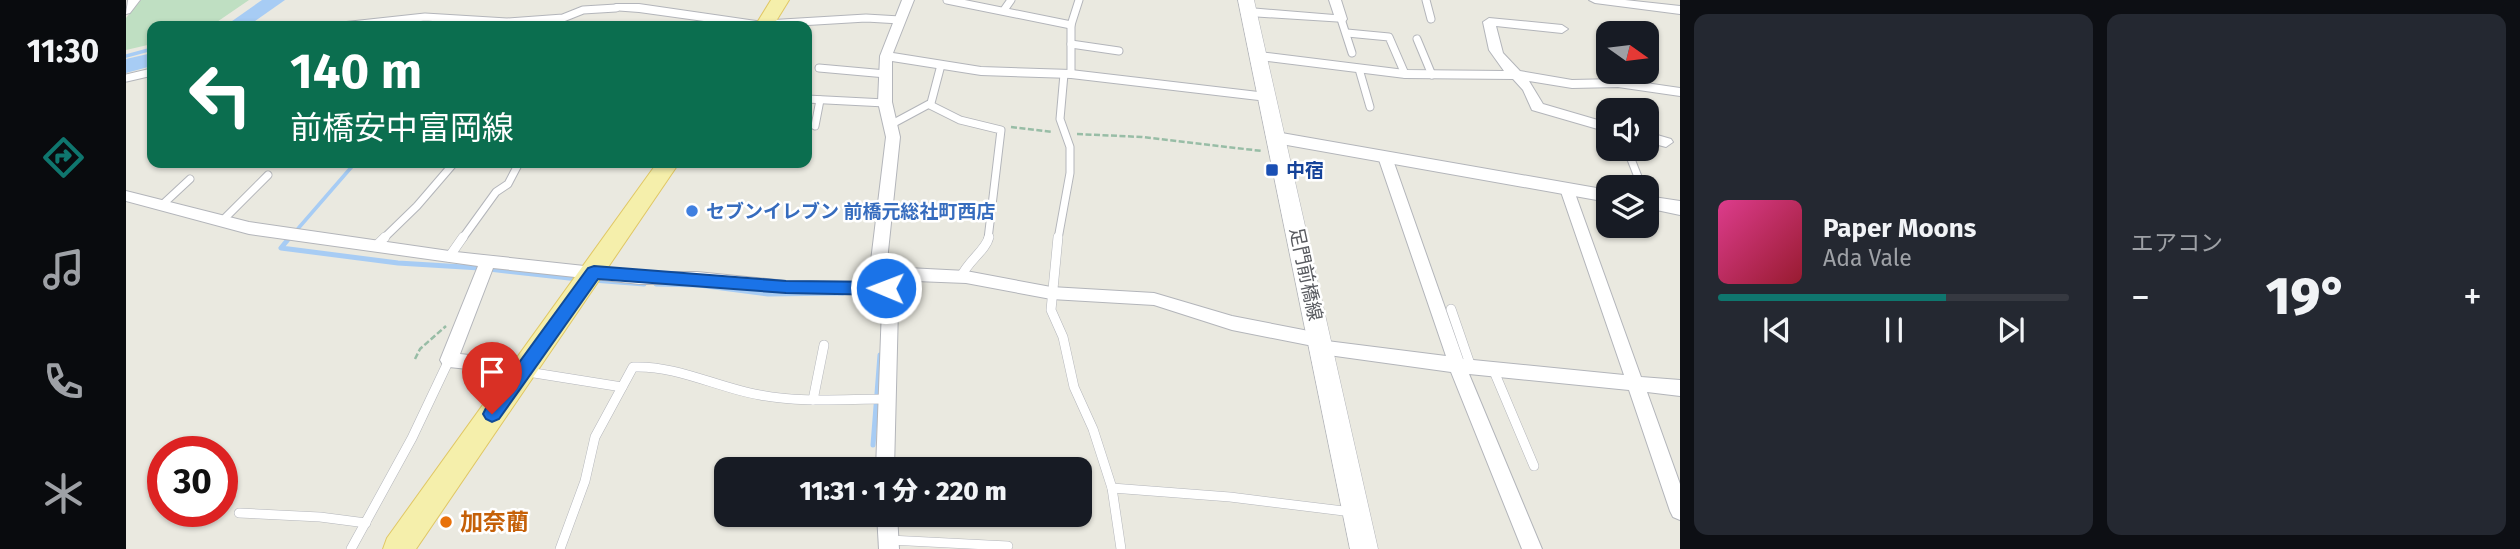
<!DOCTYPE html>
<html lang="ja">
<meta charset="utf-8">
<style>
body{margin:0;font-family:"Fira Sans","Noto Sans JP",sans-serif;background:#242831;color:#f1f3f6;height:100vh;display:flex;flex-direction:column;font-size:26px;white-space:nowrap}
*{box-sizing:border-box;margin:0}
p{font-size:23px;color:#9ea1a6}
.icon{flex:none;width:38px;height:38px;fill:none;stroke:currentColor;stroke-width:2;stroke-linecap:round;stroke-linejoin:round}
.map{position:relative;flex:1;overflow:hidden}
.details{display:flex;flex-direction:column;gap:14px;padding:14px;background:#0d0f14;width:840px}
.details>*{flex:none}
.banner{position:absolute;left:21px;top:21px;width:665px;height:147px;border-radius:14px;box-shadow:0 2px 5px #0004;background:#0b6e4f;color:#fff;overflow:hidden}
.needle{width:46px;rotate:104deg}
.buttons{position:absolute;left:1470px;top:21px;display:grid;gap:14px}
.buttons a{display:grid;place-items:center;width:63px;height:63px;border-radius:14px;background:#171b24;box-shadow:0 2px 5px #0004;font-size:35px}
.speed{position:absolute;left:21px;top:436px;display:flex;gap:14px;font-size:35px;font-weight:700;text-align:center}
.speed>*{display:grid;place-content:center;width:91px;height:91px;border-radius:50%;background:#171b24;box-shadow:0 2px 5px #0004;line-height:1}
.speed .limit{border:10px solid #d22;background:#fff;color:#111}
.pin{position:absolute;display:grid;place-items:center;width:60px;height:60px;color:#fff;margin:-72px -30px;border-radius:50% 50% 50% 0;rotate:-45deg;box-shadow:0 0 7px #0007}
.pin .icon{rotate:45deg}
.me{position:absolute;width:77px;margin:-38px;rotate:271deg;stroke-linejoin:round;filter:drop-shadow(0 0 5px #0008)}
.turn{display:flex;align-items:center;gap:24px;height:147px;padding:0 28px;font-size:32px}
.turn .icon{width:91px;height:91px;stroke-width:2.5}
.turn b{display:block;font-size:49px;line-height:60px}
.big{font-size:52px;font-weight:800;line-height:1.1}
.details .widget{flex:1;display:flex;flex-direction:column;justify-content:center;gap:10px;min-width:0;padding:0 24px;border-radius:14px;background:#242831}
.song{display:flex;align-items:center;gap:21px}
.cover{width:84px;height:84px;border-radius:10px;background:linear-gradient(135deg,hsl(330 70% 55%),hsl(350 70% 35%))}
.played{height:7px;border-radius:4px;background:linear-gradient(90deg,#0f766e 65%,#363941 65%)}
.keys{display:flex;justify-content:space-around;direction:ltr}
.heat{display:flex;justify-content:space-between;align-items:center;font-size:38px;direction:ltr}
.details .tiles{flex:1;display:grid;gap:14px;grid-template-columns:repeat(2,1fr)}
.trip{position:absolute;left:588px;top:457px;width:378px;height:70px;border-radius:14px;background:#171b24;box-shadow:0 2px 5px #0004;font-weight:800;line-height:70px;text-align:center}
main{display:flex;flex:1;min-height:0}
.menu{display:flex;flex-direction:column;width:126px;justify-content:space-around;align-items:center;background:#090b0e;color:#9ea1a6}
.menu .icon{width:49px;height:49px}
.menu .current{color:#0f766e}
.menu b{font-size:32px;color:#f1f3f6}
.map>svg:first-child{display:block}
.green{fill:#bfdfc2}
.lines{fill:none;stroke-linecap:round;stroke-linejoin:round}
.stream-far1{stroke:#a7ccf4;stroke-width:3.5}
.stream{stroke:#a7ccf4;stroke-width:5}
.river{fill:#a7ccf4;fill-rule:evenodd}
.service-far1-casing{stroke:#b3b5ba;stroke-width:9}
.service-casing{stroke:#b3b5ba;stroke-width:10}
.minor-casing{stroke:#b3b5ba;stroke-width:2}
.tertiary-casing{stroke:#b3b5ba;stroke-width:2}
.secondary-casing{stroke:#b4b6bb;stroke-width:1}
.primary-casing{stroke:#e0c764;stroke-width:2}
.path{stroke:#98bda6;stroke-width:2.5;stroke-dasharray:6 2.5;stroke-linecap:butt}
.service-far1{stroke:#fff;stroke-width:7}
.service{stroke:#fff;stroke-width:9}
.minor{fill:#fff;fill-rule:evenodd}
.tertiary{fill:#fff;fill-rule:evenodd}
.secondary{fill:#fff;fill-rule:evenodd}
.primary{fill:#f5efab;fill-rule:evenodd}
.route{fill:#1a73e8;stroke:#114b97;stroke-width:2}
.transit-dot{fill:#1a4fb4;stroke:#fff;stroke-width:2.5}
.shop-dot{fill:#3f7fe0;stroke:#fff;stroke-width:2.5}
.food-dot{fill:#e8710a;stroke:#fff;stroke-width:2.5}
.labels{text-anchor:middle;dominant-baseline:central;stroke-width:5;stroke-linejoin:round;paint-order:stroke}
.transit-label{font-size:19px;font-weight:bold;fill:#164399;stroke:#fff;text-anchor:start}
.shop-label{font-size:19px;font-weight:bold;fill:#366cbe;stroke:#fff;text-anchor:start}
.street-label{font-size:19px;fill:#595b60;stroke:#fff}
.near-food-label{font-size:23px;font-weight:bold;fill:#c56008;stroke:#fff;text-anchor:start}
</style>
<main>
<nav class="menu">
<b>11:30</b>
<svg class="icon current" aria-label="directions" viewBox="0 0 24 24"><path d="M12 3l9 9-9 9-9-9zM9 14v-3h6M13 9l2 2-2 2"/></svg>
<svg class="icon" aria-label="music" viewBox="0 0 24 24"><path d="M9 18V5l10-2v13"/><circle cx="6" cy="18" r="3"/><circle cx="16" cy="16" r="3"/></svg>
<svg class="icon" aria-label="phone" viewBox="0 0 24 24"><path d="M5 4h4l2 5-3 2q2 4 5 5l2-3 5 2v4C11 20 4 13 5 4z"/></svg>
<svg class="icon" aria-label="climate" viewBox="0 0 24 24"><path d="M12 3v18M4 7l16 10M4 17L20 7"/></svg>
</nav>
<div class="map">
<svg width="1554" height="549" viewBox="0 0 1554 549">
<rect width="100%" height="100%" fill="#eae9e0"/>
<path class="green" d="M15 0H123L85 26H26V44L0 50V18Z"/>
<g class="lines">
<g class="stream-far1">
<path d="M0 56 26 49"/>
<path d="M163 239 229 163"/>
</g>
<g class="stream">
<path d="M164 237 155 248 272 263 354 268"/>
<path d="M363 269 452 279"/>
<path d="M467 280 518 284"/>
<path d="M530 284 573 285 642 294 717 293"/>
<path d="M739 293 752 297 755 301"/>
<path d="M747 445 754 355"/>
</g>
<g class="river">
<path d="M136 0H159L122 26H99Z"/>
<path d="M26 53V66L0 73V59Z"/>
</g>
<defs>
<g id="service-far1">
<path d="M821 0 945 25"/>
<path d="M1300 0 1305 19"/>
<path d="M878 10 885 0"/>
<path d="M1215 19 1226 53"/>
<path d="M640 24 740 18 774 20"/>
<path d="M216 26 299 17 381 22 437 18 457 10 490 8"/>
<path d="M1221 33 1263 37 1279 74"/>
<path d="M1291 39 1306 75"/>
<path d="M945 44 993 51"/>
<path d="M693 68 760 74"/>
<path d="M1233 69 1244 107"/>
<path d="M945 74V25L953 0"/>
<path d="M0 78 26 72"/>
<path d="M681 99 759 103"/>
<path d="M804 105 834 120 875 130 862 239"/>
<path d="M766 124 805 103 815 65"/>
<path d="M689 126 694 100"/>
<path d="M1501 149 1516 187"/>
<path d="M36 205 64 179"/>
<path d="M96 221 142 175"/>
<path d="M257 239 291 206 328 163"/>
<path d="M336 239 370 192 382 184 393 163"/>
<path d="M932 239 944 173V147L934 119 938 74"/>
</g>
<g id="service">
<path d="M932 237 925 310 937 337 948 387 967 429 986 488 995 549"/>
<path d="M250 246 259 237"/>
<path d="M323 257 337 237"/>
<path d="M835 277C841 262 860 250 863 237"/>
<path d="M1325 309 1345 367"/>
<path d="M1367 369 1408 466"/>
<path d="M402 372 496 387"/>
<path d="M687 400 698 345"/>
<path d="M759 465 856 468"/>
<path d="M986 488 1104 497 1226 512"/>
<path d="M113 513 194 517 240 523"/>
<path d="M763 540 882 546"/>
<path d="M225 549 286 438 323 360"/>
<path d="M434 549 459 481 469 437 507 367C551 365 592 388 634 395 675 403 718 399 760 399"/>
</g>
<g id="minor">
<path d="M2 0H14L4 13 0 14Z"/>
<path d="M776 0H788L767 53 855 67 945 70 1141 93 1148 97 1141 101 945 78 855 75 766 61V102L774 137 761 261 762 267 840 271 925 287 1028 293 1106 316 1193 333 1199 335 1201 341 1320 356 1252 157 1259 152 1266 157 1337 359 1498 375 1434 189 1441 184 1446 185 1515 377 1554 380V396L1521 392 1554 484V520L1547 517 1544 511 1503 390 1343 374 1416 549H1396L1325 372 1195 354 1189 352 1187 346 1106 330 1028 305 925 299 840 283 765 280 772 308 768 469H750L756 308 753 294 660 293 571 284H514L367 268 334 354 399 361 405 363 408 368 405 373 399 375 323 367 317 365 314 360 352 266 123 234 0 201V191L123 222 330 252 514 272H571L660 281 750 282 745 261 760 137 752 102 754 56Z"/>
<path d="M1203 0H1215L1221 19 1219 22 1123 16 1117 12 1123 8 1208 15Z"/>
<path d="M1463 0H1499L1554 6V14L1469 3Z"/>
<path d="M490 4H513L637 22 643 26H614L513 12 486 10V6Z"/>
<path d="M1363 18 1436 25 1442 29 1436 33 1370 26 1377 53 1394 71 1446 80 1492 79 1554 88V96L1492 87 1446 88 1403 81 1417 104 1482 123V132L1406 110 1397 90 1387 79 1279 78 1133 60 1127 56 1133 52 1279 70 1378 71 1363 50 1357 22Z"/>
<path d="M1521 132 1545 139 1547 142 1540 147 1521 142Z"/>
<path d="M751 514H771L773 549H753Z"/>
</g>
<g id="tertiary">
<path d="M1150 132 1482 190V202L1144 142 1142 138Z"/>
<path d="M1521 196 1554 201V215L1521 208Z"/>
</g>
<path id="secondary" d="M1112 0H1128L1252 549H1224Z"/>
<g id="primary">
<path d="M645 0H663L647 26H629Z"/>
<path d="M531 163H553L290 549H257L261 538Z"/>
</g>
</defs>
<use href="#service-far1" class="service-far1-casing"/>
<use href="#service" class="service-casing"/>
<use href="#minor" class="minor-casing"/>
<use href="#tertiary" class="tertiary-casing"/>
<use href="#secondary" class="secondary-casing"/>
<use href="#primary" class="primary-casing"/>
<g class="path">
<path d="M885 127 927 132"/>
<path d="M951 134 1016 137 1136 151"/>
<path d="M289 359 294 349 320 326"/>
</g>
<use href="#service-far1" class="service-far1"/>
<use href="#service" class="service"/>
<use href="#minor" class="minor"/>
<use href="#tertiary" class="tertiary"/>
<use href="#secondary" class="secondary"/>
<use href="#primary" class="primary"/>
</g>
<path class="route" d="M468 266 660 281 760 282 768 288 760 295 660 293 472 279 373 419 366 422 360 419 357 414 360 408 462 268Z"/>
<rect class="transit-dot" x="1139" y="163" width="14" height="14" rx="3.5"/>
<circle class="shop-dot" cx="566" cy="211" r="7"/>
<circle class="food-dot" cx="320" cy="522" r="7"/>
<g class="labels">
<g class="transit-label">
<text x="1160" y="170">中宿</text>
</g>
<g class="shop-label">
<text x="580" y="211">セブンイレブン 前橋元総社町西店</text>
</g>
<g class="street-label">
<text transform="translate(1180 274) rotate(78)">足門前橋線</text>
</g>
<g class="near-food-label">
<text x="334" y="522">加奈藺</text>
</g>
</g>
</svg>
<div class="buttons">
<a><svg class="needle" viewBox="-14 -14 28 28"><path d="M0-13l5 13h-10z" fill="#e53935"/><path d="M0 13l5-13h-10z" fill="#9ea1a6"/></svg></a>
<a><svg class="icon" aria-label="sound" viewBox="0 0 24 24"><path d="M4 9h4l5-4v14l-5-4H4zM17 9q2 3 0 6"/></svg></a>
<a><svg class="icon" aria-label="layers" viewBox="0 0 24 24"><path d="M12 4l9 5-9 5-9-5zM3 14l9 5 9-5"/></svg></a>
</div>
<div class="speed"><div class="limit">30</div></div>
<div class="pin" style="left:366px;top:414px;background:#d93025"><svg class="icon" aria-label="arrive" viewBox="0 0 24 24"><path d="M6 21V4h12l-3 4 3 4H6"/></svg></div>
<svg class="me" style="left:760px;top:288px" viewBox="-20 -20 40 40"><circle r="17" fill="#1a73e8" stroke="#fff" stroke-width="3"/><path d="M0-11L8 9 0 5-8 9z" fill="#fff"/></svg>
<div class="trip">11:31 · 1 分 · 220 m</div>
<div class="banner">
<div class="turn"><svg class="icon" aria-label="left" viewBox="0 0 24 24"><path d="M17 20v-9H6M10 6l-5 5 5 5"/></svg><div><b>140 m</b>前橋安中富岡線</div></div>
</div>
</div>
<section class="details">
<div class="tiles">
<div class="widget">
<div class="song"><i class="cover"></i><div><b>Paper Moons</b><p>Ada Vale</p></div></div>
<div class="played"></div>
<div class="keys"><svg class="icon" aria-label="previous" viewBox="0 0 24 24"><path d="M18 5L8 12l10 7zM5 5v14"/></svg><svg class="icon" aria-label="pause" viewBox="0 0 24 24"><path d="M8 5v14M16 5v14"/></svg><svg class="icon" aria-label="next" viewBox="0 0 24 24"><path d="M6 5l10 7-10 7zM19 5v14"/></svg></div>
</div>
<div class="widget"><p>エアコン</p>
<div class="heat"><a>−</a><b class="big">19°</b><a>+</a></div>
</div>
</div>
</section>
</main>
